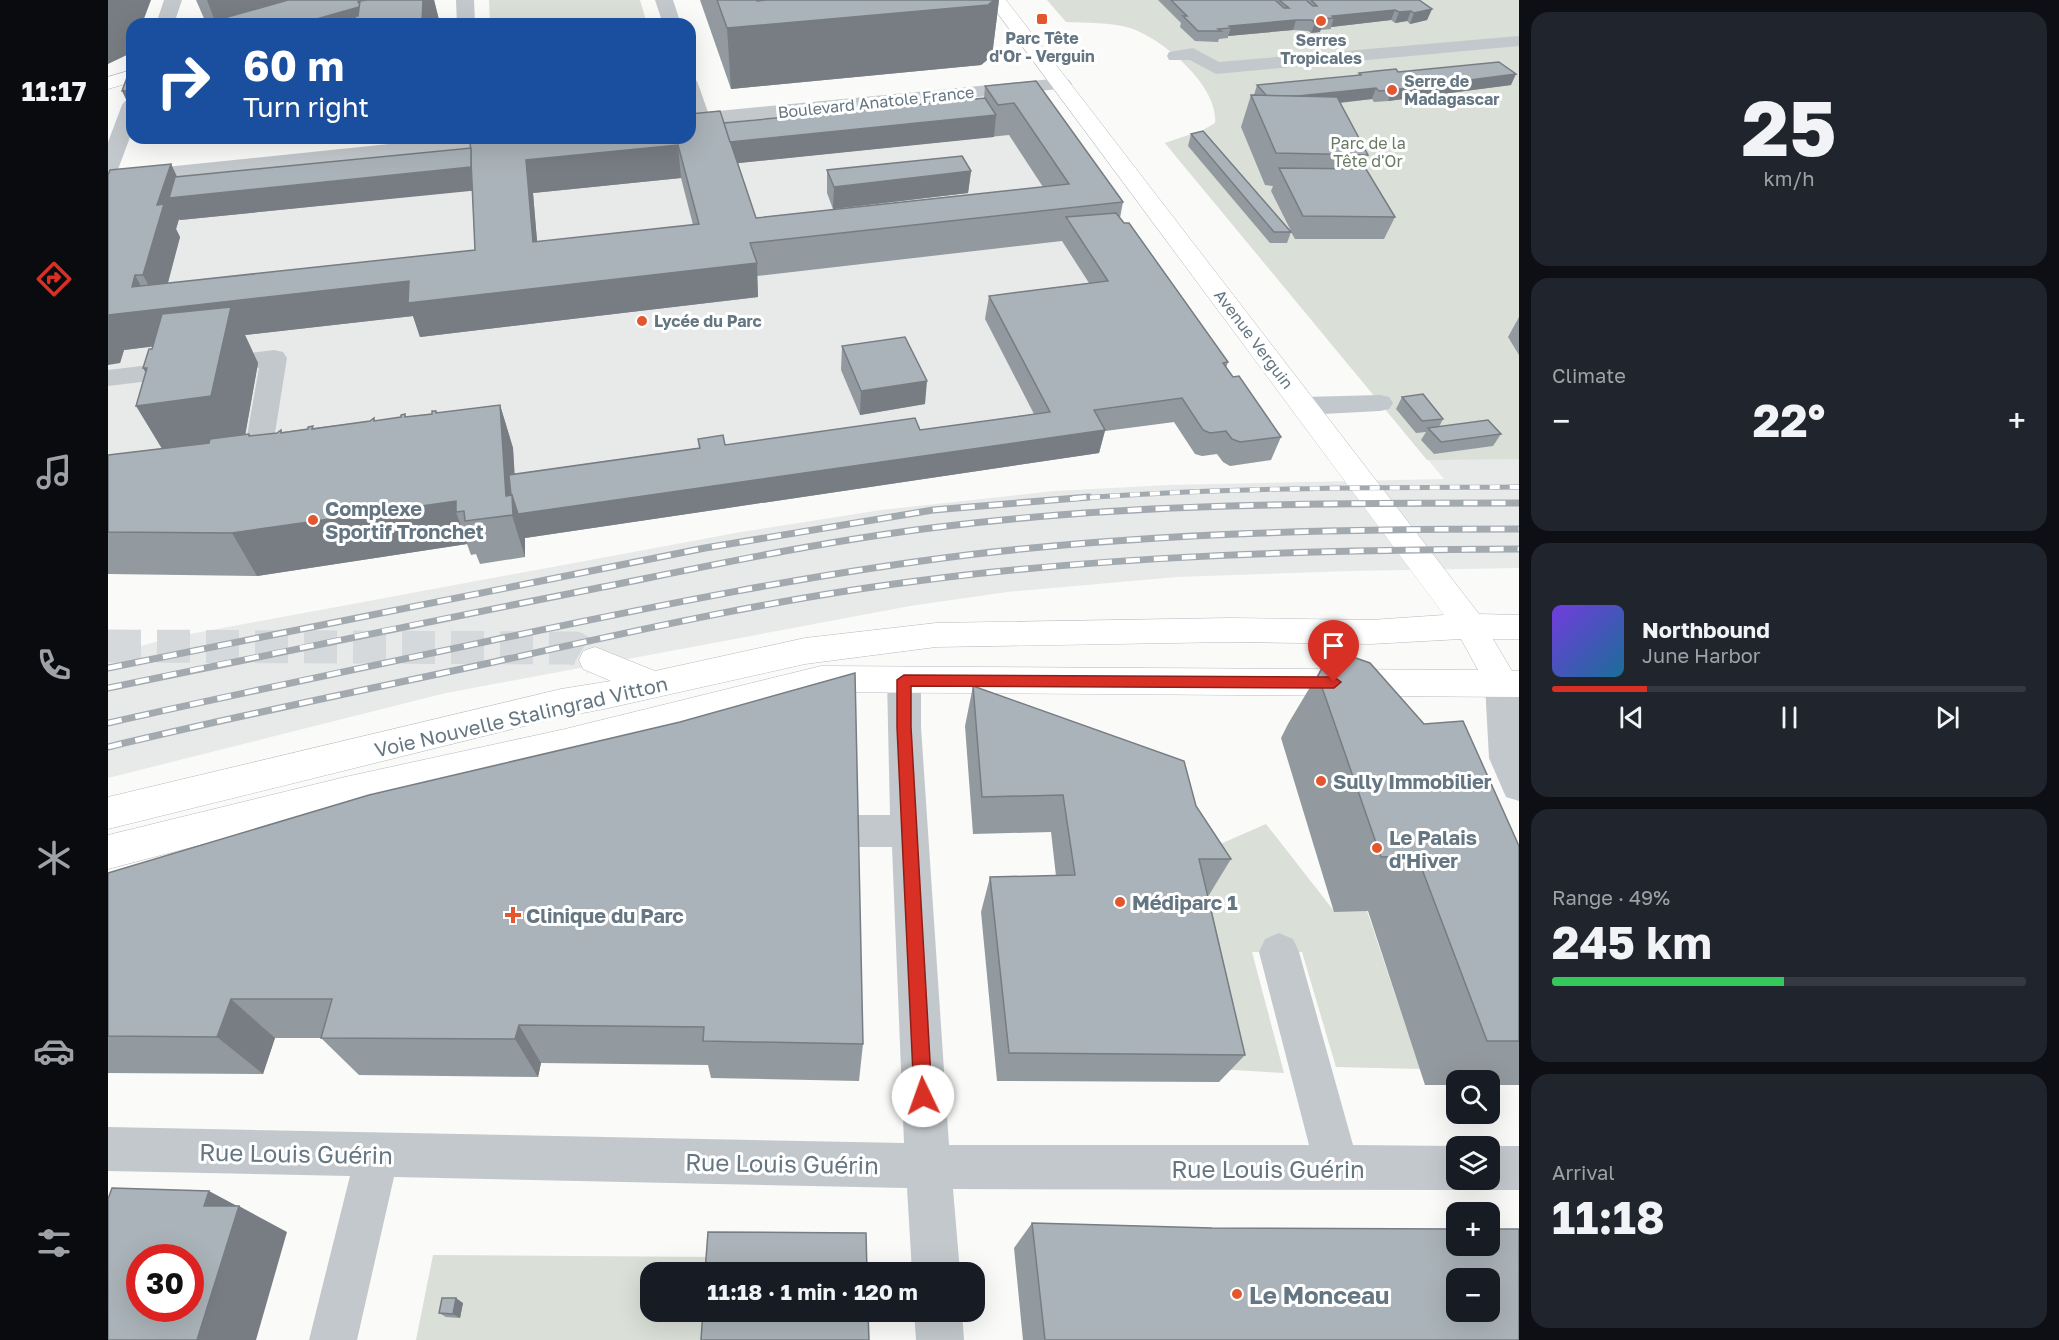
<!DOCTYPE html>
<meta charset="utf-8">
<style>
body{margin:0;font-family:"Golos Text",sans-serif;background:#20242c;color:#f1f3f6;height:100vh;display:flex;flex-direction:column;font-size:22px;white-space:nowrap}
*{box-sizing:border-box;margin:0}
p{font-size:20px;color:#9ea1a6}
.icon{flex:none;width:33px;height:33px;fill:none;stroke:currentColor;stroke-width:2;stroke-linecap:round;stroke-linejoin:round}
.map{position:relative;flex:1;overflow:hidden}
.drawer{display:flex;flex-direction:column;gap:12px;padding:12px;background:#0d0f14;width:540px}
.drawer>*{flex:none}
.hud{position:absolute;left:18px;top:18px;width:570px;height:126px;border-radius:18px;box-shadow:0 6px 24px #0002;background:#1a4fa0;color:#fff;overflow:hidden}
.tools{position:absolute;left:1338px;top:1070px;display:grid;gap:12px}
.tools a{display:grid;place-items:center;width:54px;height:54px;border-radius:12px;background:#171b24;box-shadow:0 6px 24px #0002;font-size:30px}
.speed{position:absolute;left:18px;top:1244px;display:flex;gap:12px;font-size:30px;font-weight:700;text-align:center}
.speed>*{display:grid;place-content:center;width:78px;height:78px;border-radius:50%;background:#171b24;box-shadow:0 6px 24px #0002;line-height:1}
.speed .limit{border:9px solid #d22;background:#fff;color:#111}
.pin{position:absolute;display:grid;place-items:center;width:51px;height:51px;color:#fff;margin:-62px -26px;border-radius:50% 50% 50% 0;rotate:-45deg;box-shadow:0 0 6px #0007}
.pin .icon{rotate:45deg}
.me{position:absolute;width:66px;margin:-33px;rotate:357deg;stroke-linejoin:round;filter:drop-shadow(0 0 4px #0008)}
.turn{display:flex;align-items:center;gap:21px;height:126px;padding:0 18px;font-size:27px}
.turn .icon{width:78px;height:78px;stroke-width:2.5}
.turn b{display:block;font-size:42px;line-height:51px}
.big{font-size:45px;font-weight:700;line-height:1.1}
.drawer .card{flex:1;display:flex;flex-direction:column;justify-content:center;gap:9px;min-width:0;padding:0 21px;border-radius:18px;background:#20242c}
.drawer .dial{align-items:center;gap:0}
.dial b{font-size:78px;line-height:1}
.song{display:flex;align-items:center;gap:18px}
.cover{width:72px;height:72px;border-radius:9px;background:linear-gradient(135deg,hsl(260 70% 55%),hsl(200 70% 35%))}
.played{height:6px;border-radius:3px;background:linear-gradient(90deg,#d93025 20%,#363941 20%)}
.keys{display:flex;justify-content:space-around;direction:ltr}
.heat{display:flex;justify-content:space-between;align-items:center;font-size:33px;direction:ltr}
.charge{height:9px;border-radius:4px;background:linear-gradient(90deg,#34c759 49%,#363941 0)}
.trip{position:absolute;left:532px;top:1262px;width:345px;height:60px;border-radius:18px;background:#171b24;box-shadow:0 6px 24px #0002;font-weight:700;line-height:60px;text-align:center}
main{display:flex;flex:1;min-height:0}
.tab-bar{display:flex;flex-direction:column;width:108px;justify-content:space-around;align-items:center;background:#090b0e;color:#9ea1a6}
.tab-bar .icon{width:42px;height:42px}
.tab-bar .current{color:#d93025}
.tab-bar b{font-size:27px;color:#f1f3f6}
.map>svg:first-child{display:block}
.built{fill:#e8e9e9}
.green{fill:#dadfd7}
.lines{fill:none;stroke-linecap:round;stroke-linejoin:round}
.major-tunnel{stroke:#d5d9db;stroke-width:33;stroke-dasharray:33 16;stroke-linecap:butt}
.major-casing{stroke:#b5babe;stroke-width:1}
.minor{fill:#c3c8cc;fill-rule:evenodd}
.major{fill:#fff;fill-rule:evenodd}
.rail-far1-casing{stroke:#a2aab0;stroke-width:5}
.rail-casing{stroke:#a2aab0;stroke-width:7}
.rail-far1{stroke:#fff;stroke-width:4;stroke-dasharray:10;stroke-linecap:butt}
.rail{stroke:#fff;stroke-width:4.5;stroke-dasharray:14;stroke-linecap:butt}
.wall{fill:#929a9f;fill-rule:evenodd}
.shaded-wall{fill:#777d82}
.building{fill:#aab3b9;stroke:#777d82;stroke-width:1.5;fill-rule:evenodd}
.route{fill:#d93025;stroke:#8d1f18;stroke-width:1.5}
.poi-dot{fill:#e4572e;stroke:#fff;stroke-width:2}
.labels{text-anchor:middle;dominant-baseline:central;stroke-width:6;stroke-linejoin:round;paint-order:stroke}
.far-poi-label{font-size:16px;font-weight:bold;fill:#657683;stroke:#fff}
.far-street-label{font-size:16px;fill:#657683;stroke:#fff}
.far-park-label{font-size:16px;fill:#687a64;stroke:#fff}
.poi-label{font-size:20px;font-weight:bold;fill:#657683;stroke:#fff;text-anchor:start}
.street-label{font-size:20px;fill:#657683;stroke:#fff}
.near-street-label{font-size:24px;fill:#657683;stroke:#fff}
.near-poi-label{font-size:24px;font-weight:bold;fill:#657683;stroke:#fff;text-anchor:start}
</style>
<main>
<nav class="tab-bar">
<b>11:17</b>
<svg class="icon current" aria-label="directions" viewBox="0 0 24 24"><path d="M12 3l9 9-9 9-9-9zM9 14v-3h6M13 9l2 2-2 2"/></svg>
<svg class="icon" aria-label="music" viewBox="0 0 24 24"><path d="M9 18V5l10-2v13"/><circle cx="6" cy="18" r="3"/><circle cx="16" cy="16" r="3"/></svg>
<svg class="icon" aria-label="phone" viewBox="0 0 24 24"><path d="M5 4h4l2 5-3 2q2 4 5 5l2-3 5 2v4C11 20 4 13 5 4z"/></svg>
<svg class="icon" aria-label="climate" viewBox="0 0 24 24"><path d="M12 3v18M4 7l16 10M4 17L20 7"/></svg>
<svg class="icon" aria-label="car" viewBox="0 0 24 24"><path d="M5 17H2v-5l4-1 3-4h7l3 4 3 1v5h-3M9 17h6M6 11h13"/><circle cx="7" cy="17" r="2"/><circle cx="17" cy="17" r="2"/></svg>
<svg class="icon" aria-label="filters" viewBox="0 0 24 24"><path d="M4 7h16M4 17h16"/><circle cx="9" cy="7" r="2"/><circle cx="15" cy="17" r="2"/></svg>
</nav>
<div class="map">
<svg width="1411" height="1340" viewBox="0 0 1411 1340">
<rect width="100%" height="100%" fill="#fafaf8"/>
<g class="built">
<path d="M1411 91V568L1241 571 1069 577 899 592 802 606 338 693 0 778V655L66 637 633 532 773 510 946 491 1061 485 1336 479 1060 147Z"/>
<path d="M923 112 1163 460 1122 466 1115 462 1109 454 1094 456 1087 454 1066 422 981 433 411 538 404 448 0 502V257L19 203 615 145Z"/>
</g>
<g class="green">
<path d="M381 0H532L539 24H382Z"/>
<path d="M939 0H1411V459L1319 460 1057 143 1095 130 1107 123C1111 86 1055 39 1022 28 1003 22 978 23 958 22Z"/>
<path d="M1158 824 1226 911H1259L1312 1069 1228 1067 1194 952H1144L1176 1073 1108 1069 1071 894 1078 859Z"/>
<path d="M325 1255 609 1257 608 1272H543V1311H606L604 1340H308Z"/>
</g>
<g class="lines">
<path class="major-tunnel" d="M0 646 467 648 487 660"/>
<defs>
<g id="major">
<path d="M880 0H898L1371 614 1411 615V639H1385L1404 671H1411V697L713 692 457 757 237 807 0 869V835L237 777 457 729 713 666 1370 670 1353 639 1263 644 1121 642 828 647 697 664 496 709 453 717 0 829V797L453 689 503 681 475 669 471 660 475 651 487 647 547 671 697 638 828 623 1121 618 1263 620 1336 615Z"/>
<path d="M24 70V82L0 89V77Z"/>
</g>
</defs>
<use href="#major" class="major-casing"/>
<g class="minor">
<path d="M56 0H74L66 24H48Z"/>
<path d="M348 0H366L367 24H349Z"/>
<path d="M547 0H565L573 24H555Z"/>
<path d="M1411 36V46L1108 74 1082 60H1061L1059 56 1061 52 1085 48 1111 62Z"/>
<path d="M954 78 961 80 964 84 961 88 582 126V79L589 81 600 112Z"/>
<path d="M24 99V132L9 172 339 138H409L406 142 399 144 0 185V142L14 105 17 101Z"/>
<path d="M166 350 175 352 179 358 162 464 158 471 148 473 138 471 134 464 151 368 0 386V370Z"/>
<path d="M1272 395 1281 397 1285 403 1281 409 1272 411 1196 415 1187 412 1183 406 1187 400 1196 397Z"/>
<path d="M796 667 808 671 813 680V727L841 1145H1201L1151 952 1157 939 1171 933 1185 939 1191 952 1245 1145 1348 1146V1179H1382L1381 1146H1411V1190H1382L1366 1184 1365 1181 1364 1184 1348 1190 845 1189 852 1272H804L799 1188 286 1177 249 1340H201L242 1176 0 1171V1127L796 1143 784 847H746L733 842 728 831 733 820 746 815H782L779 680 784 671Z"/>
<path d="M1394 671 1406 675 1411 684V801L1398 797 1381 758 1377 684 1382 675Z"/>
<path d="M806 1311H854L856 1340H808Z"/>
</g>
<use href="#major" class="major"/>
<defs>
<path id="rail-far1" d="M962 499C1112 487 1261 488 1411 487"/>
<g id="rail">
<path d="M0 668 597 548 825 510 981 497"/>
<path d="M0 688C161 654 323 621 485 589 600 566 715 541 831 527 1023 503 1217 503 1411 503"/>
<path d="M0 723C133 693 267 665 400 637 552 605 705 574 859 555 1043 533 1227 529 1411 529"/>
<path d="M0 747C128 716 257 690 386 662 526 631 666 599 809 581 1009 555 1210 550 1411 549"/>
</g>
</defs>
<use href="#rail-far1" class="rail-far1-casing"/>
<use href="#rail" class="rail-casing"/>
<use href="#rail-far1" class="rail-far1"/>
<use href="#rail" class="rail"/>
</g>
<g class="wall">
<path d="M88 0H326L331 20V24H95L98 23Z"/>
<path d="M592 0H891L884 56 873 65 623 89Z"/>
<path d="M1050 0H1311L1324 9 1319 20 1302 24 1299 21 1287 23 1283 20 1223 27V29L1212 30V32L1203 33 1200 31 1185 30 1120 36V38L1111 39 1110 42 1087 41 1072 27 1073 23Z"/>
<path d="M1290 72 1403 85 1280 101 1266 102 1264 99 1232 103 1260 155 1255 169 1287 217 1276 239H1187L1183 232 1179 243H1162L1080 146 1083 134 1183 231 1163 191 1165 186 1157 185 1133 127 1143 95H1146L1149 85 1250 76 1251 73Z"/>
<path d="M928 81 1015 202 1012 218 1120 362 1118 368 1173 437 1163 460 1122 466 1115 462 1109 454 1094 456 1087 454 1066 422 997 431 991 453 417 538V557L372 564 368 554 363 555 359 544 149 576 0 574V455L54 449 44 349 45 346 16 350 12 363 0 175 63 164 69 177 876 98 877 86ZM901 135 935 187 648 218 630 163ZM573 178 585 225 429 242 425 193ZM364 190 367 250 60 283 72 237 68 229 71 219 72 220ZM954 241 981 283 881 296 877 319 926 414 812 430 617 445 590 439 591 448 406 474 405 448 392 405 329 413 328 411 324 414 298 417 297 414 293 417 267 421 266 418 262 421 174 432 173 430 169 433 142 436 137 435 150 363 137 335 305 316 312 337 650 297 649 276Z"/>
<path d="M719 170 863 171 860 193 725 209 719 193Z"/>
<path d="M1411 317V355L1400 337Z"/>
<path d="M734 346 817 404 752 415 733 370Z"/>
<path d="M1294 397 1335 419 1331 427 1393 434 1385 446 1326 454 1313 440 1318 432 1308 433 1288 409Z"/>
<path d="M1217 662 1411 846V1085H1382V1080H1348V1085H1317L1260 911 1226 912 1173 738 1180 724Z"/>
<path d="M865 686 1088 806 1123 859 1101 895H1100L1137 1055 1111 1082 889 1081 873 912 882 877 948 876 943 832 865 834 857 726Z"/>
<path d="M0 873 755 1044 751 1081 603 1078 600 1065 433 1063 430 1077 251 1075 213 1038H167L155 1074 0 1073Z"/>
<path d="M924 1223 1104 1228 1411 1340H915L906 1248Z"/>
<path d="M355 1303 352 1318 338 1317 331 1313Z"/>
</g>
<g class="shaded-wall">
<path d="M0 0H43L34 24H24V49L23 53 0 64Z"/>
<path d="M99 0H219L108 24Z"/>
<path d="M255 0H326L331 20V24H315L314 23 298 24H191Z"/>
<path d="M886 0H891L884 56 873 65 623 89 619 28Z"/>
<path d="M1324 9 1319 20 1302 24 1306 13Z"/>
<path d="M1287 10 1283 20 1223 27 1226 18 1224 16Z"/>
<path d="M1303 11 1299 21 1287 23 1291 12Z"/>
<path d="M1188 20 1185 30 1120 36 1123 28 1121 26Z"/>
<path d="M1215 22 1212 32 1203 33 1207 23Z"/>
<path d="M1408 74 1403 85 1280 101 1284 90Z"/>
<path d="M1268 88 1264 99 1159 110 1163 99Z"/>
<path d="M24 90V112L14 91Z"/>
<path d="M888 115 886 137 621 164 619 142Z"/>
<path d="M37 138H101L40 144Z"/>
<path d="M570 145 573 178 425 193 432 276 425 242 418 160Z"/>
<path d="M63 164 78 196 366 167 372 190 72 220 71 219 68 229 72 237 53 308 35 275 49 205Z"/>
<path d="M863 171 860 193 725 209 726 187Z"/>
<path d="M649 263 650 297 312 337 305 316 137 335 150 363 134 453 62 462 28 406 55 402 35 368 116 338 16 350 12 363 0 365V315L24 287 27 275 45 309 301 281Z"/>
<path d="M819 381 817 404 752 415 753 391Z"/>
<path d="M392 405 405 448 409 510 997 430 991 453 417 538V557L398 496Z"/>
<path d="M348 501V512L359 544 149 576 124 533Z"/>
<path d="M123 999 167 1038 155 1074 109 1037Z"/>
<path d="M411 1025 433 1063 430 1077 407 1039Z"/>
<path d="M101 1191 131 1207V1206L179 1232 148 1340H89L96 1206Z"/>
<path d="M348 1298 355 1303 352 1318 345 1314Z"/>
</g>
<g class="building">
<path d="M180 0H255L250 2 252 4 251 7 191 24H95Z"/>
<path d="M259 0H315L314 23 298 24H248L247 16H250L252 1Z"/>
<path d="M609 0H649V1L659 0H886L880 5 619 28Z"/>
<path d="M1063 0H1167L1176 8H1181L1171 0H1198L1205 6H1209L1203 0H1311L1324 9 1306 13 1303 11 1291 12 1287 10 1224 16 1226 18 1212 19 1215 22 1207 23 1204 20H1188L1121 26 1123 28 1110 29 1113 31H1090L1075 16H1079Z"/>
<path d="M1391 62 1408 74 1284 90 1271 91 1268 88 1190 96H1159L1149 85 1253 75 1251 73 1268 71 1288 69 1290 72Z"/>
<path d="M24 64V90L14 91Z"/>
<path d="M928 81 1015 202 642 243 649 263 300 303 301 281 0 315V175L2 170 63 164 49 205 56 204 35 275H27L24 287 367 250 362 138H582V114L612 111 648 218 961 184 906 103 890 105 877 86ZM570 145 591 224 425 242 418 160Z"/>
<path d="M1143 95 1229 97 1260 155 1168 153Z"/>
<path d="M877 98 888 115 622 142 616 123Z"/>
<path d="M1095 131 1183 232H1166L1083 134Z"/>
<path d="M363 148V167L61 198 67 177Z"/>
<path d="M854 156 863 171 726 187 719 170Z"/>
<path d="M1171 168 1258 169 1287 217 1195 216Z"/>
<path d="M1008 213 1016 223H1021L1120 362 1115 363 1125 377 1131 376 1173 437 1132 442 1124 439 1118 431 1102 433 1095 430 1074 398 986 410 997 430 410 514 404 495H403L401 475 592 448 590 439 615 435 617 445 807 418 812 430 942 412 881 296 1000 281 958 217Z"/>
<path d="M123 307 103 396 28 406 39 368H35L41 349H44L54 314Z"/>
<path d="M797 337 819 381 753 391 734 346Z"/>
<path d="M1315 394 1335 419 1314 421 1294 397Z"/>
<path d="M392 405 398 496 404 495 405 515 357 521 356 511 348 512V501L124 533 0 532V455L101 443 102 439 141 434V436L169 433 173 430V433L200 429V427L205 426 204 429 262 421 266 418V421L293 417V415L297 414V417L324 414V411H328V413Z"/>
<path d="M1380 420 1393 434 1333 442 1320 428Z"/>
<path d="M1245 657 1262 663 1316 724 1355 721 1411 846V1041H1379L1309 856 1273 857 1210 676 1217 662 1227 658Z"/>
<path d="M747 673 755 1044 595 1041 596 1027 411 1025 407 1039 213 1038 224 999H123L109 1037 0 1036V873L261 795 572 722Z"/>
<path d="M865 686 1076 761 1088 806 1123 859H1091L1137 1055 901 1053 882 877 967 875 955 795 874 797Z"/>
<path d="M4 1188 101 1191 96 1206H131L89 1340H0V1199ZM32 1257H82V1308H32Z"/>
<path d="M924 1223 1104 1228 1348 1229V1245H1382V1229H1411V1340H937ZM1348 1278H1382V1311H1348Z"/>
<path d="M600 1232 758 1233 759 1272H597Z"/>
<path d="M334 1298H348L345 1314 331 1313Z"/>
<path d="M595 1311H760L761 1340H593Z"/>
</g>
<path class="route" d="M796 675 1226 677 1233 682 1226 688 803 686V727L824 1096 821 1103 815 1105 809 1103 806 1096 789 727V680Z"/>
<g class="poi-dot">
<rect x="928" y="13" width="12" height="12" rx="3"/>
<circle cx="1213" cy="21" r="6"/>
<circle cx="1284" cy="90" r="6"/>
<circle cx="534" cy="321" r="6"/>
<circle cx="205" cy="520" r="6"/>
<circle cx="1213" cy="781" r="6"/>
<circle cx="1269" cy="848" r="6"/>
<circle cx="1012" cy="902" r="6"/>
<path d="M402 906h6v6h6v6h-6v6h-6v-6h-6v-6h6z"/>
<circle cx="1129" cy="1294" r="6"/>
</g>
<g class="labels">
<g class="far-poi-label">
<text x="934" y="38">Parc Tête<tspan x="934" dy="18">d'Or - Verguin</tspan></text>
<text x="1213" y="40">Serres<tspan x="1213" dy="18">Tropicales</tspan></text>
<text x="1296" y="81" text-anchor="start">Serre de<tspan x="1296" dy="18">Madagascar</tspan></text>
<text x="546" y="321" text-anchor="start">Lycée du Parc</text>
</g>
<g class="far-street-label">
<text transform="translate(768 102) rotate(-6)">Boulevard Anatole France</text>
<text transform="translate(1146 339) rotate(53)">Avenue Verguin</text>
</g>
<g class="far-park-label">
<text x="1260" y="143">Parc de la<tspan x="1260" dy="18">Tête d'Or</tspan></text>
</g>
<g class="poi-label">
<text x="217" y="508">Complexe<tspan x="217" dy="23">Sportif Tronchet</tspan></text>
<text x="1225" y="781">Sully Immobilier</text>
<text x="1281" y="837">Le Palais<tspan x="1281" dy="23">d'Hiver</tspan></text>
<text x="1024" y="902">Médiparc 1</text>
<text x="418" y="915">Clinique du Parc</text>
</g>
<g class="street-label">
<text transform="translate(413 716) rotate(-13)">Voie Nouvelle Stalingrad Vitton</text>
</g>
<g class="near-street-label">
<text transform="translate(188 1153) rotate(1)">Rue Louis Guérin</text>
<text transform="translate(674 1163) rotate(1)">Rue Louis Guérin</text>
<text x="1160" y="1168">Rue Louis Guérin</text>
</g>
<g class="near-poi-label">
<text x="1141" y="1294">Le Monceau</text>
</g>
</g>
</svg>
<div class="tools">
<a><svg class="icon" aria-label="search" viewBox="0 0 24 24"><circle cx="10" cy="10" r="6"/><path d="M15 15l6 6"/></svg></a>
<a><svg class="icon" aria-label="layers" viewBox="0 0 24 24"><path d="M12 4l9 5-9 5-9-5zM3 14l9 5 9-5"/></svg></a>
<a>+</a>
<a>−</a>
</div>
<div class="speed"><div class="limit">30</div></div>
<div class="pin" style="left:1226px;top:682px;background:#d93025"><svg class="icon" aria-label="arrive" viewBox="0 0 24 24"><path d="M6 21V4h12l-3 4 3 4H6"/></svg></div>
<svg class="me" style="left:815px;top:1096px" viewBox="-20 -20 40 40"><circle r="19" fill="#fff"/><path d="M0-13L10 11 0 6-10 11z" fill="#d93025"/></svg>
<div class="trip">11:18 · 1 min · 120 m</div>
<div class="hud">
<div class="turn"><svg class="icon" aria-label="right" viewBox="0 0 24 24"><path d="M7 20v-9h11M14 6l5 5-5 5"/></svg><div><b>60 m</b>Turn right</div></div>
</div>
</div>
<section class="drawer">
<div class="card dial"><b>25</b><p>km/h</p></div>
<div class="card"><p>Climate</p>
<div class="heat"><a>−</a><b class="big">22°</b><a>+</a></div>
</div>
<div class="card">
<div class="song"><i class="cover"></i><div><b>Northbound</b><p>June Harbor</p></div></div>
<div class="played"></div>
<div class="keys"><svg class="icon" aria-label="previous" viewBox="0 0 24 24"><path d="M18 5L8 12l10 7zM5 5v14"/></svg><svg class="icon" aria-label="pause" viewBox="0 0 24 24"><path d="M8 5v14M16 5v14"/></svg><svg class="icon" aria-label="next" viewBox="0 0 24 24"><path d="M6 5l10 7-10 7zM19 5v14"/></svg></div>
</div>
<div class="card"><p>Range · 49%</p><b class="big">245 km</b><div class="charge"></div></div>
<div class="card"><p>Arrival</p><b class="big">11:18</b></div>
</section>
</main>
